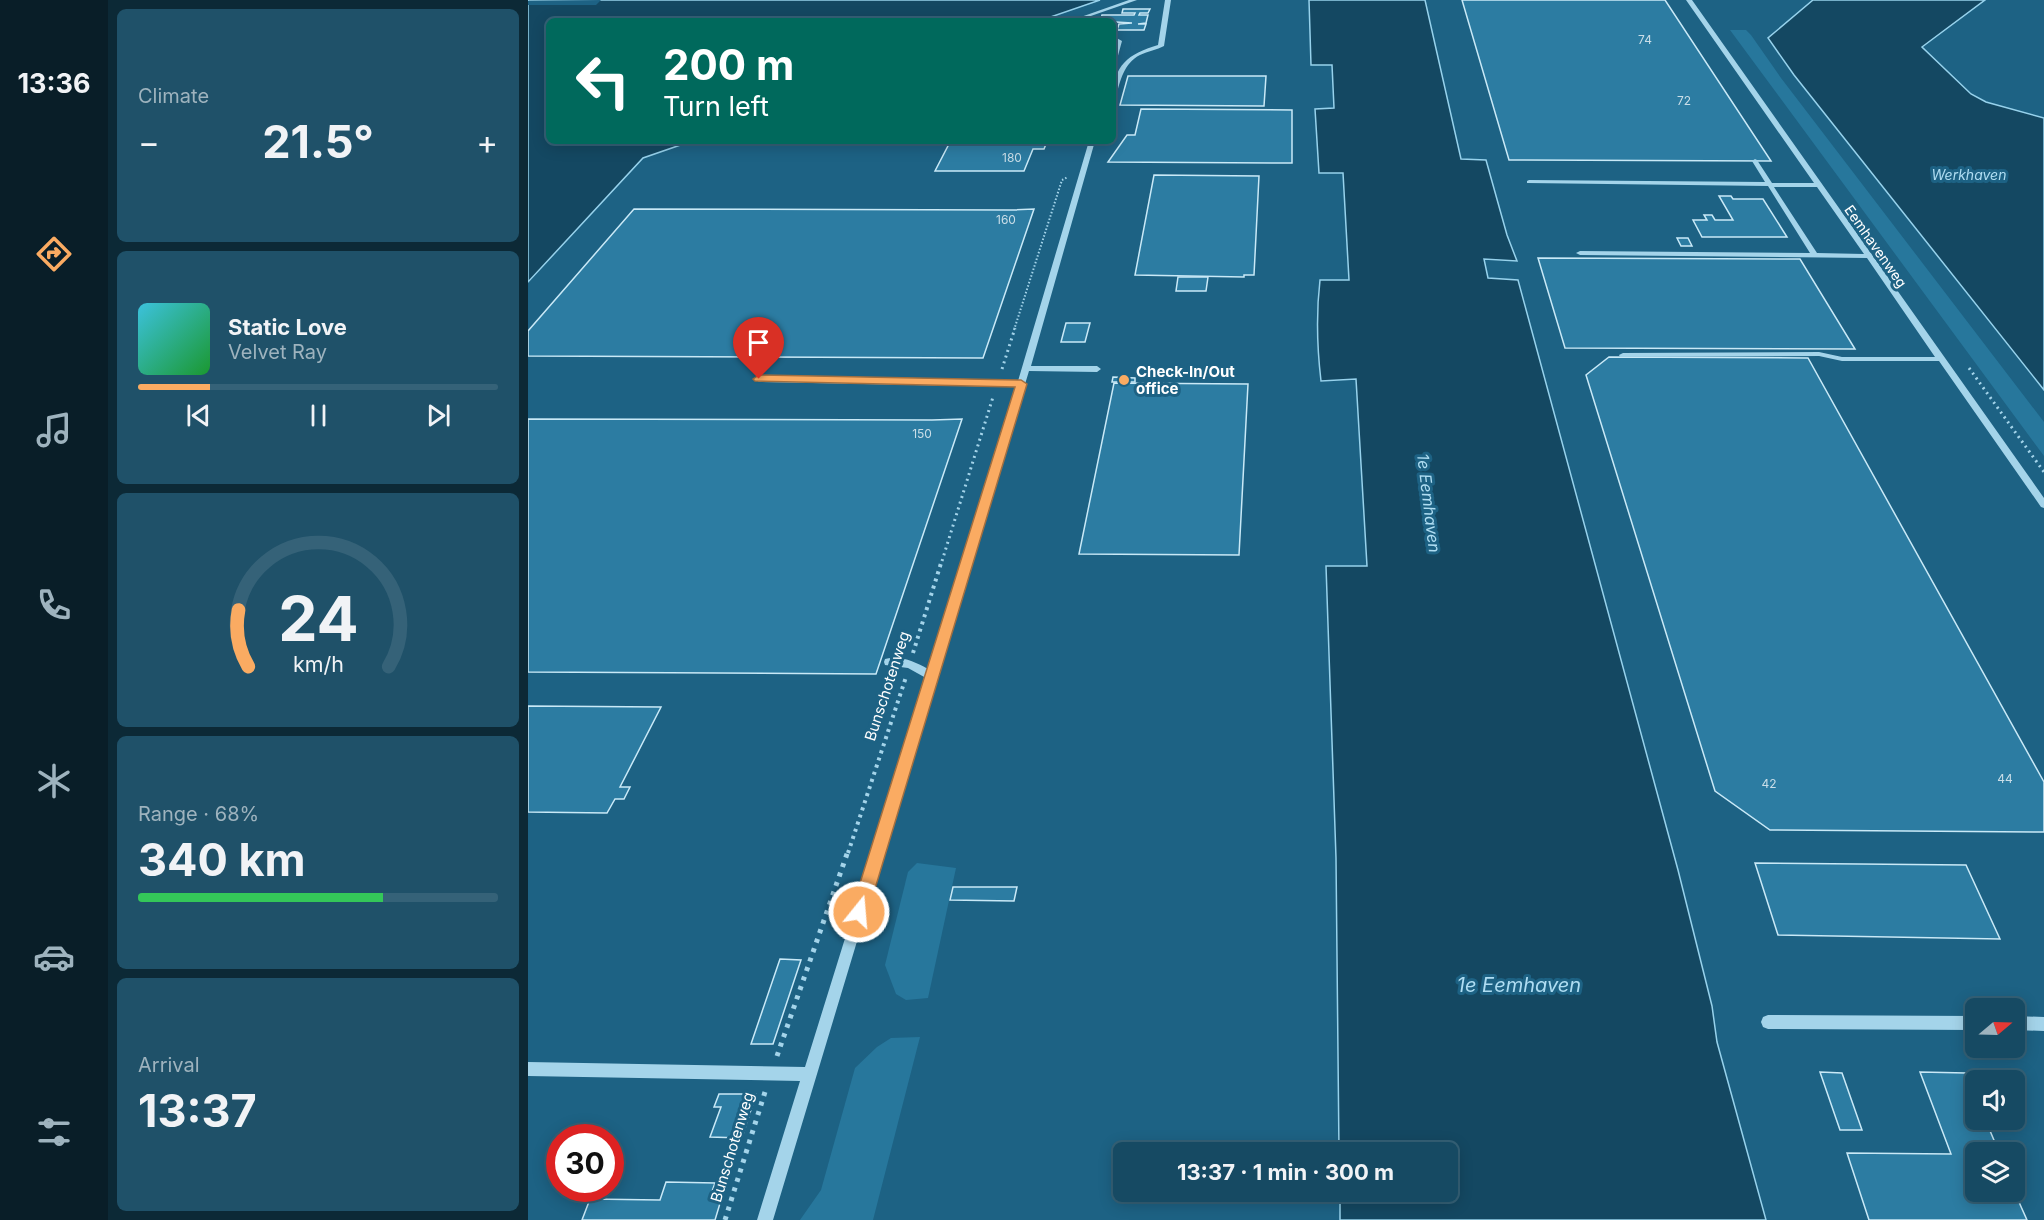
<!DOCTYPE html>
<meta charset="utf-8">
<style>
body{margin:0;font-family:Inter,sans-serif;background:#1f5169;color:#f1f3f6;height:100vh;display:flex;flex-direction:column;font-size:22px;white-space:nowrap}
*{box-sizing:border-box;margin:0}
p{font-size:20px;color:#9eb3be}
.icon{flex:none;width:33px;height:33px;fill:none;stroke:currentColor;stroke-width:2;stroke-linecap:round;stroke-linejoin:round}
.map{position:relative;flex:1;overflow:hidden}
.sheet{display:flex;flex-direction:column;gap:9px;padding:9px;background:#0c2936;width:420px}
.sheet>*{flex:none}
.banner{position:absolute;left:18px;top:18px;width:570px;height:126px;border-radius:9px;box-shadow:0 3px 15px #0003,0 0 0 2px #356278;background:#00695c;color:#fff;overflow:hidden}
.needle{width:39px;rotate:71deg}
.tools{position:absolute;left:1437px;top:998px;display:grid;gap:12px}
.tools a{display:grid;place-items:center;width:60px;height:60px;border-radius:9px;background:#164a63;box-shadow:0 3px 15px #0003,0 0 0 2px #356278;font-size:30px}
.speed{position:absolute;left:18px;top:1124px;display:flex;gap:12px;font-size:30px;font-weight:700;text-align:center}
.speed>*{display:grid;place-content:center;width:78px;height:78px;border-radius:50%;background:#164a63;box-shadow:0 3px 15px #0003,0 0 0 2px #356278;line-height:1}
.speed .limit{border:9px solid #d22;background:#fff;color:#111}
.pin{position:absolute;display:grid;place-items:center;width:51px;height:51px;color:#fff;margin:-62px -26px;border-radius:50% 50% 50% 0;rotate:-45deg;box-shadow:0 0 6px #0007}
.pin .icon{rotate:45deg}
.me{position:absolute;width:66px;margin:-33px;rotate:17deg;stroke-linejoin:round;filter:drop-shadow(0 0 4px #0008)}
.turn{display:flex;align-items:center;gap:21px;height:126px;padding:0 18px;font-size:27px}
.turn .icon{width:78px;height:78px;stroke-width:2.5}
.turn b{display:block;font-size:42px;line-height:51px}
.big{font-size:45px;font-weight:700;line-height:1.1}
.sheet .widget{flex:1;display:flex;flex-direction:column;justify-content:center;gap:9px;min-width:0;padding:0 21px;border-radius:9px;background:#1f5169}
.sheet .dial{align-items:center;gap:0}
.dial svg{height:156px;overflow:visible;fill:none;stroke:#356278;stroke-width:7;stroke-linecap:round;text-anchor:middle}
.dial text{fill:#f1f3f6;stroke:none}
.song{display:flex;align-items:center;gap:18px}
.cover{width:72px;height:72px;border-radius:9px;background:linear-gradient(135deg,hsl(190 70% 55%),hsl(130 70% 35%))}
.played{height:6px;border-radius:3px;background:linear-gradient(90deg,#faab62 20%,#356278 20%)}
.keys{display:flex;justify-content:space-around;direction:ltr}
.heat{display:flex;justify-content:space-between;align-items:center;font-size:33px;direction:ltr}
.charge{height:9px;border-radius:4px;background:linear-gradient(90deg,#34c759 68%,#356278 0)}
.trip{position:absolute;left:585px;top:1142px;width:345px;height:60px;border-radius:9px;background:#164a63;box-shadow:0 3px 15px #0003,0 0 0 2px #356278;font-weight:700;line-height:60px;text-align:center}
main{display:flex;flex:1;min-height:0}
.tabs{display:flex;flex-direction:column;width:108px;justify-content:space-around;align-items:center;background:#091e28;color:#9eb3be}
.tabs .icon{width:42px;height:42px}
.tabs .on{color:#faab62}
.tabs b{font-size:27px;color:#f1f3f6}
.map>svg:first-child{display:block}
.green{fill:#27779c}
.water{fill:#144862;stroke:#97d2ec;stroke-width:1.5}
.pier{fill:#1d6284}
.building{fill:#2c7ca2;stroke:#c9e9f7;stroke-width:1.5}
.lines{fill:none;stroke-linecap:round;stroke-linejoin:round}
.path-far3{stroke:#a4d4ea;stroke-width:2;stroke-dasharray:1.5 2;stroke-linecap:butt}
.path-far2{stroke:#a4d4ea;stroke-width:3;stroke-dasharray:2 4;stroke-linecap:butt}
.path-far1{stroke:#a4d4ea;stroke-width:4;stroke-dasharray:3 4.5;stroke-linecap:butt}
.path{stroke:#a4d4ea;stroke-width:5;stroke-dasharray:4 6;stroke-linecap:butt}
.minor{fill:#a4d4ea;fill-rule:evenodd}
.route{fill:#faab62;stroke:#a26f40;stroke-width:1.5}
.poi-dot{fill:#faab62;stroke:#1d6284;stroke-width:2}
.labels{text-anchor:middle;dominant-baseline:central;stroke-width:6;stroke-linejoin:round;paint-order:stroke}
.number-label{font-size:12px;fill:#cadee8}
.far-water-label{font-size:14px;font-style:italic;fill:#afddf2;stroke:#1d6284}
.far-street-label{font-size:14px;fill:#fff;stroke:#1d6284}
.poi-label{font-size:15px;font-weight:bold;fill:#fff;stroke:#1d6284;text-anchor:start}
.street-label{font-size:15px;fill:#fff;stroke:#1d6284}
.water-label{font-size:16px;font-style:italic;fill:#afddf2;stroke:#1d6284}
.near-water-label{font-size:20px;font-style:italic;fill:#afddf2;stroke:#1d6284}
</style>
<main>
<nav class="tabs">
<b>13:36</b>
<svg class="icon on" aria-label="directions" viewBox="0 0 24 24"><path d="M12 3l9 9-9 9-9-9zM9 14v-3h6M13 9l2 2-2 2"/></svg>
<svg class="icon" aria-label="music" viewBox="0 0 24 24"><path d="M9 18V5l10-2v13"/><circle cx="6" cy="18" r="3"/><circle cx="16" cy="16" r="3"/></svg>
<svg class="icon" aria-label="phone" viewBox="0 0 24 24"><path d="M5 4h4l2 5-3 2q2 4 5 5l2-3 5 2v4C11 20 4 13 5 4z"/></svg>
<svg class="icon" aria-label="climate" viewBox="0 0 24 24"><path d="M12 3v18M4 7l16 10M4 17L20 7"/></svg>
<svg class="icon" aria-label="car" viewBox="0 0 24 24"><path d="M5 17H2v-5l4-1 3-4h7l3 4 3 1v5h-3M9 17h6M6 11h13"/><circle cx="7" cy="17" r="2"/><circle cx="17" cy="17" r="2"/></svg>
<svg class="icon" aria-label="filters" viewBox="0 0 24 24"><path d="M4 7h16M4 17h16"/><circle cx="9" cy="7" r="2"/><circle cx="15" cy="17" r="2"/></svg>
</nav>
<section class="sheet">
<div class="widget"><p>Climate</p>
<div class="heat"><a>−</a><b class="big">21.5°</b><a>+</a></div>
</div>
<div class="widget">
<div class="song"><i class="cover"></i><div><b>Static Love</b><p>Velvet Ray</p></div></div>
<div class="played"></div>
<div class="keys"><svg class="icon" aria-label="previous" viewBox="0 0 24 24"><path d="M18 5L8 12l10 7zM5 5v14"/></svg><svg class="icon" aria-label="pause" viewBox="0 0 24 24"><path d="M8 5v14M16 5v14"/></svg><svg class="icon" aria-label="next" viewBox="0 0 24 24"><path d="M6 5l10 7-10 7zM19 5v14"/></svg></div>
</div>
<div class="widget dial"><svg viewBox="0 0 100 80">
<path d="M14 69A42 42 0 1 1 86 69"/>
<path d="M14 69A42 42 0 0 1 9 40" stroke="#faab62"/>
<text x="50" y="56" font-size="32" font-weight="700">24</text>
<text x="50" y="72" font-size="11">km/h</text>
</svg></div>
<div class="widget"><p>Range · 68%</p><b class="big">340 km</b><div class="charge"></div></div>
<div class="widget"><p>Arrival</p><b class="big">13:37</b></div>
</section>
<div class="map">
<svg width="1516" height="1220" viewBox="0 0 1516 1220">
<rect width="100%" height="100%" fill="#1d6284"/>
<g class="green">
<path d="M1202 30H1218L1223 35 1253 78 1516 422V456Z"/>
<path d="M389 863 428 868 400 998 378 1000 368 994 357 965 380 872Z"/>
<path d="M392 1037 345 1220H272L293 1190 327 1068 349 1047 363 1038Z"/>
</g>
<g class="water">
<path d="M0 0H572L511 21H21V141H164L115 158 0 282Z"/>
<path d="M781 0H897L933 159 958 160 979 235 989 261 956 259 960 278 990 280 1150 870 1184 1006 1189 1042 1238 1220H812V1191H920V1152H811L808 858 798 566H839L828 379 793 381C789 347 788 314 792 280H821L815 173H791L787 109 806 108 804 65H783Z"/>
<path d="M1285 0H1457L1394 47 1443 94 1458 102 1516 118V390L1266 75 1240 38Z"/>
</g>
<path class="pier" d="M73 0 68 5H0V1Z"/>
<g class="building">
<path d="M934 0H1137L1243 161 981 160Z"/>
<path d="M595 9H622L620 13H612L611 15H620L618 23 610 24H618L616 30H589L591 24 604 23 572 21 574 15H606L607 13H594Z"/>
<path d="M600 76H738L736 106 592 105Z"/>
<path d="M613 109 764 110V163L580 162 599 135H607Z"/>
<path d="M421 144H518L516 149H505L496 171H407Z"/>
<path d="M626 175 731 176 726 275H716V277L607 275Z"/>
<path d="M1191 196H1203L1205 199H1235L1259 237H1174L1165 220H1179L1176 215H1184L1187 220H1205Z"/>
<path d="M106 209 482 210 506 209 455 358 0 356V331Z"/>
<path d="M1149 238H1160L1164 246H1153Z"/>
<path d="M1010 258 1272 259 1327 349 1037 348Z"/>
<path d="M650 277H680L678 291H648Z"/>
<path d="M538 323H562L557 342H533Z"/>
<path d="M1081 357 1280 358 1516 782V832L1242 830 1187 791 1058 375Z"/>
<path d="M585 377 607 378V382H584Z"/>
<path d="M586 383 720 384 711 555 551 554Z"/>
<path d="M0 419 404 420 434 419 348 674 0 672Z"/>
<path d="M0 706 133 707 92 787H102L96 799H87L79 813 0 812Z"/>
<path d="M1227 863 1438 865 1472 939 1250 935Z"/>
<path d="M425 887H489L486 901 422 900Z"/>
<path d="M252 959 273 960 245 1044H223Z"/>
<path d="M1292 1072 1314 1073 1334 1130H1312Z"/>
<path d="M1392 1072 1438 1073 1448 1095V1119H1457L1471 1152H1448V1191H1486L1499 1220H1341L1319 1153 1423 1154Z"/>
<path d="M191 1094H228L214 1138 182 1137 193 1107H186Z"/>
<path d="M138 1182 187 1183 181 1200H193L187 1220H54L62 1199 132 1200Z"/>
</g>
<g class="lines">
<path class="path-far3" d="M486 330 534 180 540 177"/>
<g class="path-far2">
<path d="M1441 368 1516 472"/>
<path d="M474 369 487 328"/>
<path d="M414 561 465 397"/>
</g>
<g class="path-far1">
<path d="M385 653 414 560"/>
<path d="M320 853 378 677"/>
</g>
<g class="path">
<path d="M249 1056 320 851"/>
<path d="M197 1220 237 1092"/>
</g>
<g class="minor">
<path d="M601 0H609L557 18 561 21H554L550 18Z"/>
<path d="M637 0H643L636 46C629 50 620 51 612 55 596 63 592 81 588 97L585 99C585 65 600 54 630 45Z"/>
<path d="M1158 0H1164L1516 498V508L1513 507 1411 361H1314L1291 356 1092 357 1091 355 1095 353 1291 352 1314 357H1407L1339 258 1052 255 1048 253 1052 251 1282 253 1240 186 999 183V181L1001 180 1237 182 1224 161 1227 159 1229 160 1244 183H1286ZM1246 187H1289L1336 254 1289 253Z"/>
<path d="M585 36 594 41 588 63 585 65V53L588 42 585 40Z"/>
<path d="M561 141H567L503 366H569L573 369 569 372 501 371 245 1220H229L272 1081 0 1076V1062L277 1067 398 678 380 668 357 665 356 662 357 659C373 655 387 662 400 669L488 387 231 382 227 379 231 376 490 381Z"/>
<path d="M1240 1015 1448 1016V1030L1240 1029 1235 1027 1233 1022 1235 1017Z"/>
<path d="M1486 1016 1516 1017V1031L1486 1030Z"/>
</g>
</g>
<path class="route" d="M231 375 493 380 499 384 340 912 337 918 331 920 325 918 323 912 487 387 227 381 225 379Z"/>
<circle class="poi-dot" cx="596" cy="380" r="6"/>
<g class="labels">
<g class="number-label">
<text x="1117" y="39">74</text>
<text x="1156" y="100">72</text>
<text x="484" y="157">180</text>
<text x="478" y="219">160</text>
<text x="394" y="433">150</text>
<text x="1477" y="778">44</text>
<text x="1241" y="783">42</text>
</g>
<g class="far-water-label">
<text x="1441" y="174">Werkhaven</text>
</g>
<g class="far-street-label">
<text transform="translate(1348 246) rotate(55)">Eemhavenweg</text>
</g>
<g class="poi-label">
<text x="608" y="371">Check-In/Out<tspan x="608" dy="17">office</tspan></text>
</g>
<g class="street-label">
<text transform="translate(359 686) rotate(-72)">Bunschotenweg</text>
<text transform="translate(204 1147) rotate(-73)">Bunschotenweg</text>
</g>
<g class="water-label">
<text transform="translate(901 503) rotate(83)">1e Eemhaven</text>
</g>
<g class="near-water-label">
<text x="991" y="985">1e Eemhaven</text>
</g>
</g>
</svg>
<div class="tools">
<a><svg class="needle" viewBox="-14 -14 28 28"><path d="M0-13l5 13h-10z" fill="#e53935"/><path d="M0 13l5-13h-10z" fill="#9eb3be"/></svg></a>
<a><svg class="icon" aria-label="sound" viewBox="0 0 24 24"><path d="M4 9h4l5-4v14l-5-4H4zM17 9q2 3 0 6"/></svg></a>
<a><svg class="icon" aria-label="layers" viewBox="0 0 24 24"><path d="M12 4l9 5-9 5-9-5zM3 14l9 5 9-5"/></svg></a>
</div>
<div class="speed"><div class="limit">30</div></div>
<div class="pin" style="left:231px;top:379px;background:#d93025"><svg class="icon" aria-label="arrive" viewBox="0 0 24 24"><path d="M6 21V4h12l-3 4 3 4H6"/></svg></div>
<svg class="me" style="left:331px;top:912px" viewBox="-20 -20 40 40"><circle r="17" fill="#faab62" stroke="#fff" stroke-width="3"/><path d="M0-11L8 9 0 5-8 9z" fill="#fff"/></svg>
<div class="trip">13:37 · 1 min · 300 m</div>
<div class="banner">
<div class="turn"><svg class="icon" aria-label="left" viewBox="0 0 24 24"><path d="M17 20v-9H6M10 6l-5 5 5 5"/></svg><div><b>200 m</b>Turn left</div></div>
</div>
</div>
</main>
